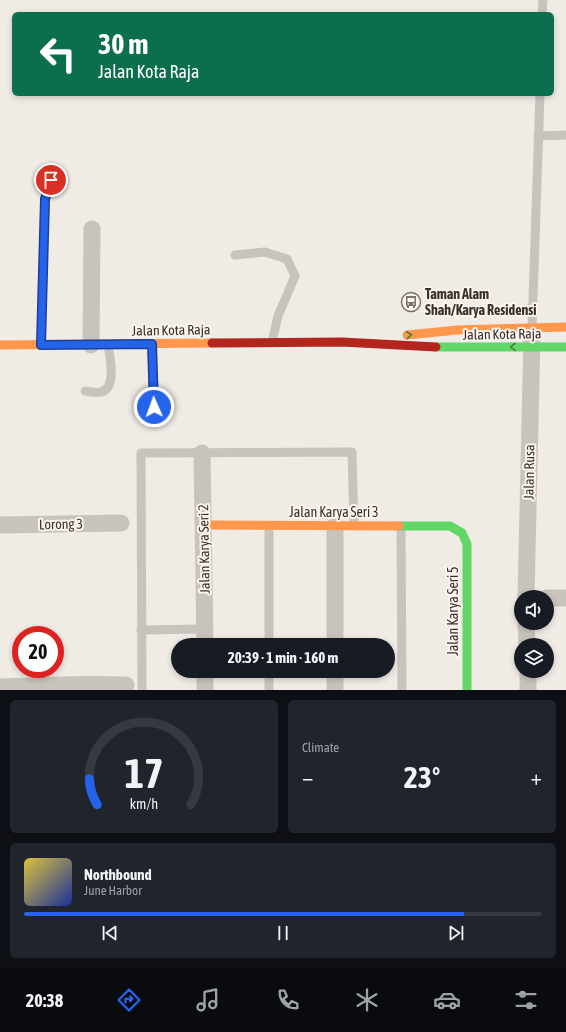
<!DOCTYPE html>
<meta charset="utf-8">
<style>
body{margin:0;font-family:"Asap Condensed",sans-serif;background:#20242c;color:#f1f3f6;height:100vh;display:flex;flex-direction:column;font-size:15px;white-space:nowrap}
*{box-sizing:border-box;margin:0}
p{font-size:13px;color:#9ea1a6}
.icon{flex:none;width:22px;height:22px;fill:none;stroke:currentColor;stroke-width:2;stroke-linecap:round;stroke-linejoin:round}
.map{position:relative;height:690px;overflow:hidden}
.drawer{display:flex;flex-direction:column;gap:10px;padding:10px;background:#0d0f14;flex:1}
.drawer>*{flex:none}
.banner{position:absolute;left:12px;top:12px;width:542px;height:84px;border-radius:6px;box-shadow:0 2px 6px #0003;background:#0b6e4f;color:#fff;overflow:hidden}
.controls{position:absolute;left:514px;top:590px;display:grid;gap:8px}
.controls a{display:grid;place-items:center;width:40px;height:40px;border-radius:50%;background:#171b24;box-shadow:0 2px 6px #0003;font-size:20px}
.speed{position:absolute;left:12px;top:626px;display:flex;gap:8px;font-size:20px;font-weight:700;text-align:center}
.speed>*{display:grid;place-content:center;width:52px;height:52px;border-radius:50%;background:#171b24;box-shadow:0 2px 6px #0003;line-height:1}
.speed .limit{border:6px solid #d22;background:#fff;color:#111}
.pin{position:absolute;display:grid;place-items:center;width:34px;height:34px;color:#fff;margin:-17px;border:2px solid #fff;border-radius:50%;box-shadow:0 1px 4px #0007}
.me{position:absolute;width:44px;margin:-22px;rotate:358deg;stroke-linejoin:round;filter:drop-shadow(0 0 3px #0008)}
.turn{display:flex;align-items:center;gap:14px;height:84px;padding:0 20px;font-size:18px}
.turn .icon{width:52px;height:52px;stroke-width:2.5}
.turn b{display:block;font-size:28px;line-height:34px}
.big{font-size:30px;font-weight:700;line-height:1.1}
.drawer .tile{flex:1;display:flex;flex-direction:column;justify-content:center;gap:6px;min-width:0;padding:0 14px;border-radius:6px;background:#20242c}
.drawer .dial{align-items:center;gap:0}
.dial svg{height:104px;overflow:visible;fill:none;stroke:#363941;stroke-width:7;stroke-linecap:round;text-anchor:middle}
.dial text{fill:#f1f3f6;stroke:none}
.song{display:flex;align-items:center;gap:12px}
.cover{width:48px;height:48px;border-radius:6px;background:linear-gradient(135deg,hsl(50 70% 55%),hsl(230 70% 35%))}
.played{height:4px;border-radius:2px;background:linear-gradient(90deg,#2563eb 85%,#363941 85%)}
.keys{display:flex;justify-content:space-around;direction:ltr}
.heat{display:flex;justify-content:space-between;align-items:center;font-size:22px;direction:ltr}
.drawer .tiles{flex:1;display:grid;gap:10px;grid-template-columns:1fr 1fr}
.tile:last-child{grid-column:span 2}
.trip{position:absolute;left:171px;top:638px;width:224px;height:40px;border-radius:20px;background:#171b24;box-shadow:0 2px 6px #0003;font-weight:700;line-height:40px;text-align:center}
.tabs{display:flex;height:64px;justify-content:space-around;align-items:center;background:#090b0e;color:#9ea1a6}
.tabs .icon{width:28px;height:28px}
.tabs .on{color:#2563eb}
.tabs b{font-size:18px;color:#f1f3f6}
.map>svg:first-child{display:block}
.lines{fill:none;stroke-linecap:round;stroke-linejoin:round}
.lane{stroke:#c9c3be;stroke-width:9}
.street{stroke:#c9c3be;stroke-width:17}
.fast{stroke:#63d668;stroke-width:9}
.slow{stroke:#ff974d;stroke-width:9}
.jam{stroke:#b3261e;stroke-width:9}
.oneway{stroke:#4d7b46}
.route-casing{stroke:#184099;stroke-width:10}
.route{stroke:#2563eb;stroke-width:7}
.labels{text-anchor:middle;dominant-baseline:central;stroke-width:4;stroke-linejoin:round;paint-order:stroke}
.poi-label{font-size:14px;font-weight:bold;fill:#3b302b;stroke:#fbf5ee;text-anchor:start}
.street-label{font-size:14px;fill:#3b302b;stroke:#fbf5ee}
</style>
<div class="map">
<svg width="566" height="690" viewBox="0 0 566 690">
<rect width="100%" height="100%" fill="#f0ebe5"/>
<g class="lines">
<g class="lane">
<path d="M542 14 543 0"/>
<path d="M538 136 566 135"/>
<path d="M235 255 265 252 287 259 295 276 278 316 272 342"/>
<path d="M532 328 540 94"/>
<path d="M41 345 45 199 51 180"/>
<path d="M85 391C90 392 96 393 101 392 117 389 110 356 108 345"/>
<path d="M148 414 154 407 152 344"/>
<path d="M269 526V645"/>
<path d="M401 526 402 690"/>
<path d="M141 630 204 629"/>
<path d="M269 671V690"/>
<path d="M142 690 141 453 352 452 354 526"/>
</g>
<g class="street">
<path d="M91 345 92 229"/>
<path d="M202 453 205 645"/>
<path d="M0 525 121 523"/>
<path d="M335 526V645"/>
<path d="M526 597 532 335"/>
<path d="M547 598H566"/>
<path d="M526 623 527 645"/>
<path d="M205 671V690"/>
<path d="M335 671V690"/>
<path d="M528 671V690"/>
<path d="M0 687C42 686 84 683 126 685"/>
</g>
<g class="fast">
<path d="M436 347H566"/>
<path d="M399 526H450L462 533 467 544V690"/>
</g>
<g class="slow">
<path d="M407 335 457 330 566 327"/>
<path d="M0 345 212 343"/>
<path d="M203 525 399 526"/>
</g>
<path class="jam" d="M212 343 342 342 436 347"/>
</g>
<defs><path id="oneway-chevron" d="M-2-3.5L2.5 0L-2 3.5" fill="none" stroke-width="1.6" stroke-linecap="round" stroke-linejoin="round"/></defs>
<g class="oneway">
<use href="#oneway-chevron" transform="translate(409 335) rotate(-6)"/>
<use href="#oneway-chevron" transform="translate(513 347) rotate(179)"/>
</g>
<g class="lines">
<defs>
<path id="route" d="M51 180 45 199 41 345 152 344 154 407"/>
</defs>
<use href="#route" class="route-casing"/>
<use href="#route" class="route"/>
</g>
<defs>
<symbol id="bus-ring" viewBox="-11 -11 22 22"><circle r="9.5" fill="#fbf5ee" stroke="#7a716c" stroke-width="1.5"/><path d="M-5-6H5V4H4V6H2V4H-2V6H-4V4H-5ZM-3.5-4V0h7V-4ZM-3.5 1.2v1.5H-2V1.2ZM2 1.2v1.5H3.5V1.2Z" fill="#7a716c"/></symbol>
</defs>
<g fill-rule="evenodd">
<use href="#bus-ring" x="400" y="291" width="22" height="22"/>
</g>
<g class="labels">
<g class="poi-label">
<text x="425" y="294">Taman Alam<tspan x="425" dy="16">Shah/Karya Residensi</tspan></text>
</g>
<g class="street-label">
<text transform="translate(171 330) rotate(-1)">Jalan Kota Raja</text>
<text transform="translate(502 334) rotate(-1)">Jalan Kota Raja</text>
<text transform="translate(529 472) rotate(-89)">Jalan Rusa</text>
<text x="334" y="512">Jalan Karya Seri 3</text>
<text transform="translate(61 524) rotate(-1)">Lorong 3</text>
<text transform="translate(204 549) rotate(-91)">Jalan Karya Seri 2</text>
<text transform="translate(453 611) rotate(-90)">Jalan Karya Seri 5</text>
</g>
</g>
</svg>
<div class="controls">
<a><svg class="icon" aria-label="sound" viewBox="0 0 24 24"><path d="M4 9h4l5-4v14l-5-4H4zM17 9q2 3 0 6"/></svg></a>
<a><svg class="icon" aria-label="layers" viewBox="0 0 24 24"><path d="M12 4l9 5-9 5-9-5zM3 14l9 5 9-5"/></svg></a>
</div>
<div class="speed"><div class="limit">20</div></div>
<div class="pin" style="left:51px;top:180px;background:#d93025"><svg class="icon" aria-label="arrive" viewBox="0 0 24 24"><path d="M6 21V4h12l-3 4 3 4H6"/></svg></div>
<svg class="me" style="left:154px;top:407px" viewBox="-20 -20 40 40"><circle r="17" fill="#2563eb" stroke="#fff" stroke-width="3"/><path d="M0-11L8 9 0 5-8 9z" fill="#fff"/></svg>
<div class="trip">20:39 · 1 min · 160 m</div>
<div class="banner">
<div class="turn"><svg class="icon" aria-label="left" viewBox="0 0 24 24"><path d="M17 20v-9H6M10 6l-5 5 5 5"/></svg><div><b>30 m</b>Jalan Kota Raja</div></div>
</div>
</div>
<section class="drawer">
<div class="tiles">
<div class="tile dial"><svg viewBox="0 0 100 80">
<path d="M14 69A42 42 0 1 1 86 69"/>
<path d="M14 69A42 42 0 0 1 8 49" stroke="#2563eb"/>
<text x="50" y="56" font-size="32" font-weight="700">17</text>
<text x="50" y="72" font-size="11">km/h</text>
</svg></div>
<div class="tile"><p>Climate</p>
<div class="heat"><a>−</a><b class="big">23°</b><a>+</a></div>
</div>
<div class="tile">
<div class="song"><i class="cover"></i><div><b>Northbound</b><p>June Harbor</p></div></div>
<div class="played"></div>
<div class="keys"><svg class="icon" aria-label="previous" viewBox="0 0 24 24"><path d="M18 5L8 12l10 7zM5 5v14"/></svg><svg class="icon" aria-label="pause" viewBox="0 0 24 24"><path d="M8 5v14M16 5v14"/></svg><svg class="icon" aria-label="next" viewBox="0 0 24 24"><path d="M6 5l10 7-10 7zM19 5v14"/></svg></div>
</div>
</div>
</section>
<nav class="tabs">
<b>20:38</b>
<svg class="icon on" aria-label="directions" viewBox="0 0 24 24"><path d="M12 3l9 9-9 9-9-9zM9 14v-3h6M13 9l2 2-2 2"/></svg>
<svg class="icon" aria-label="music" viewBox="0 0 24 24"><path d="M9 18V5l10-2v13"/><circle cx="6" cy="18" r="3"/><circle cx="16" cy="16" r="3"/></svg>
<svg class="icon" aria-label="phone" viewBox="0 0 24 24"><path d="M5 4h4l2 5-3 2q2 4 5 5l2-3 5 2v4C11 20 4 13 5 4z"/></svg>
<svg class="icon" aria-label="climate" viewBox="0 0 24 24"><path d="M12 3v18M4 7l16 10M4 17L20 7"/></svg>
<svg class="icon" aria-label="car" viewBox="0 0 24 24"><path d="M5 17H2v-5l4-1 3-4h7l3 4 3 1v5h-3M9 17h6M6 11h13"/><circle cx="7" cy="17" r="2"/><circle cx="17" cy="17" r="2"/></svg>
<svg class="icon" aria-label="filters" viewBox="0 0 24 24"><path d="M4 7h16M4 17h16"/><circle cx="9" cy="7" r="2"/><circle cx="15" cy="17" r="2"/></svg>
</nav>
